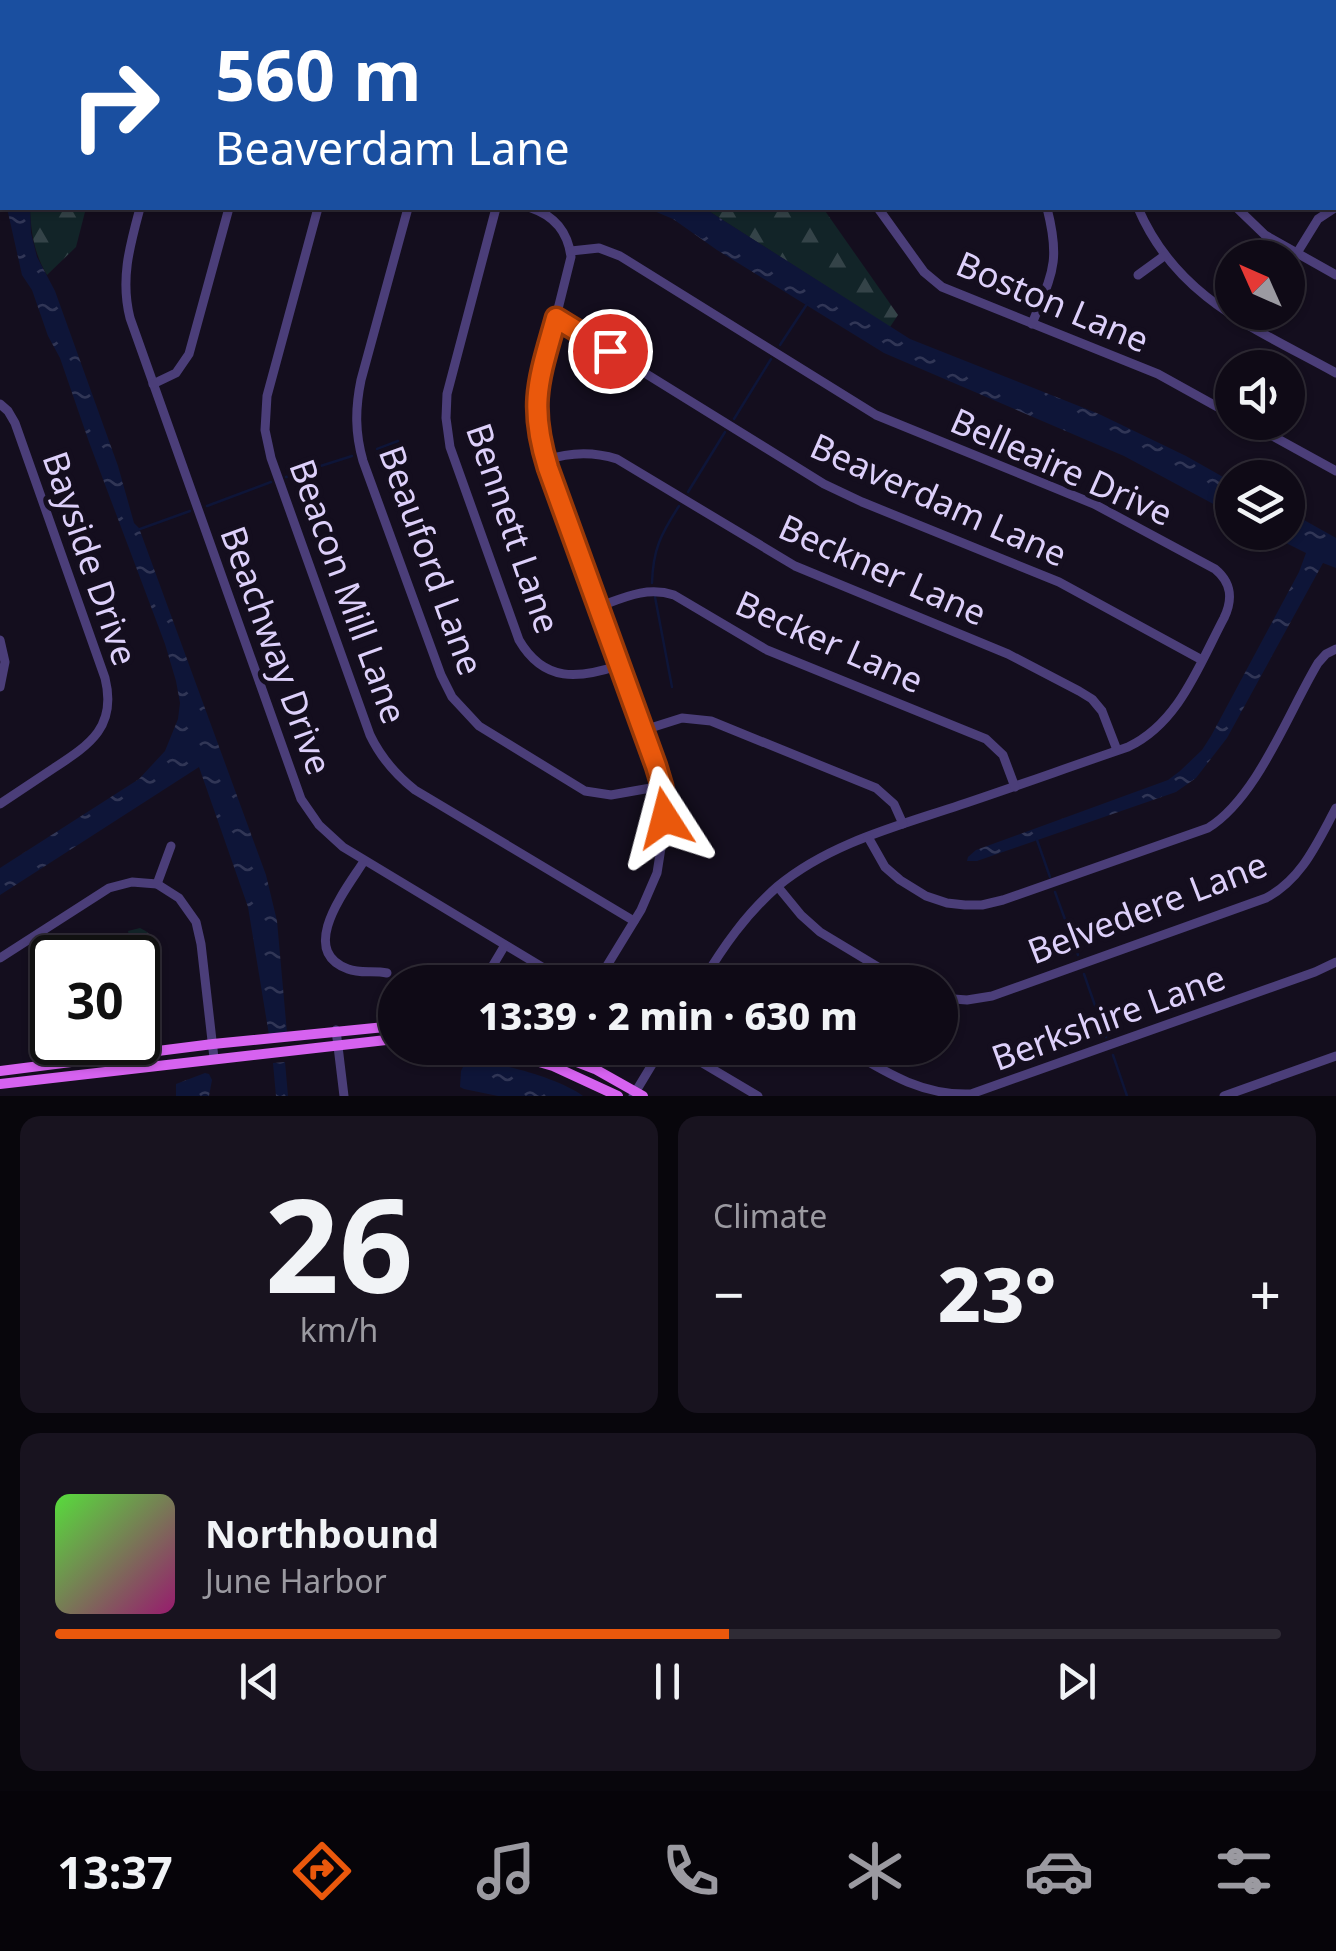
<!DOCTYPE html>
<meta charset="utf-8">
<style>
body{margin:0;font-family:"Noto Sans",sans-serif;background:#18131f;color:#f1f3f6;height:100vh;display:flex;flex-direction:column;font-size:38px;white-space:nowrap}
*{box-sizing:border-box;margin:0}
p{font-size:32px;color:#9b9aa1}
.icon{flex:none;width:55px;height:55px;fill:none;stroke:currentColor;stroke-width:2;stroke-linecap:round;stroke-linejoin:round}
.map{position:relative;height:1096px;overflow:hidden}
.sheet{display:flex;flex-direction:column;gap:20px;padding:20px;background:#08060c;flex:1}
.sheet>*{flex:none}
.top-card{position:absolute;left:0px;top:0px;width:1338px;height:210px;box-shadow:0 2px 8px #0004,0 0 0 2px #2f2b35;background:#1a4fa0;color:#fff;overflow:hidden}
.needle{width:65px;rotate:315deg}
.controls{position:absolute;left:1215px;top:240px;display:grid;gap:20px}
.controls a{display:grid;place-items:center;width:90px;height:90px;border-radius:50%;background:#0f0a16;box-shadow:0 2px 8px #0004,0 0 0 2px #2f2b35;font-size:50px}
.speed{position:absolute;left:30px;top:935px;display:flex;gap:20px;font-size:50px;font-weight:700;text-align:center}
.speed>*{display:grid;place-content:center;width:130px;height:130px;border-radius:50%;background:#0f0a16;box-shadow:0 2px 8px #0004,0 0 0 2px #2f2b35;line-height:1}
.speed .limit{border:5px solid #111;border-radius:15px;background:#fff;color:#111}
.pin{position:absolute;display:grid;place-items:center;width:85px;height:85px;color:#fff;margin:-42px;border:5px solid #fff;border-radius:50%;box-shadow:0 2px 10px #0007}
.me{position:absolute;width:110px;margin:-55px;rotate:351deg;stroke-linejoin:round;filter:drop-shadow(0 0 8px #0008)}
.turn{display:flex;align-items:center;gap:35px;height:210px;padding:0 50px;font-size:45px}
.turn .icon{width:130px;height:130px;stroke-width:2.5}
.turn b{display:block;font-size:70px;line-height:85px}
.big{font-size:75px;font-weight:800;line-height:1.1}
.sheet .tile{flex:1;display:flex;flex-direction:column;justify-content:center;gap:15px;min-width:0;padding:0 35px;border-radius:20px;background:#18131f}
.sheet .dial{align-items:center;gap:0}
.dial b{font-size:130px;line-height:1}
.song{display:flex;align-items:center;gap:30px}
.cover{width:120px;height:120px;border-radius:15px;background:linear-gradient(135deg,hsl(110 70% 55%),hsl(320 70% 35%))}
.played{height:10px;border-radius:5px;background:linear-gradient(90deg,#ea580c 55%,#2f2b35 55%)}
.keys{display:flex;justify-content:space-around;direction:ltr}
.heat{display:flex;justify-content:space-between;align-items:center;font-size:55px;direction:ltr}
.sheet .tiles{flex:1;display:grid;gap:20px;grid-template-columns:1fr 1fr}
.tile:last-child{grid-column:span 2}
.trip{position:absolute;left:378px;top:965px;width:580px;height:100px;border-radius:50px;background:#0f0a16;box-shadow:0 2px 8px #0004,0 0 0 2px #2f2b35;font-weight:800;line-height:100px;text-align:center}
.menu{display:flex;height:160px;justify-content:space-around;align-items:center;background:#060409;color:#9b9aa1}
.menu .icon{width:70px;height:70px}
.menu .on{color:#ea580c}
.menu b{font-size:45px;color:#f1f3f6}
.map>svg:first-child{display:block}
.forest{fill:url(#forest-firs)}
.wetland{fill:url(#wetland-marsh)}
.water{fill:url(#water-ripples)}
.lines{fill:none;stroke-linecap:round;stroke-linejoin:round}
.stream{stroke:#0e1538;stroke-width:2.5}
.minor{stroke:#4b3e79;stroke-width:9}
.major{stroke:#d662f0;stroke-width:10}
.highway{stroke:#ef5782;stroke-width:12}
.route-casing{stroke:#983908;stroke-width:25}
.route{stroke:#ea580c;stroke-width:18}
.labels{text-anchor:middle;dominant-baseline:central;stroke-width:10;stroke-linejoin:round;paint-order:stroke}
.street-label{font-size:35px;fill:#ddd0fa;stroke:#140e1e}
</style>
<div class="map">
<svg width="1336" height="1096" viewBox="0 0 1336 1096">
<defs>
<pattern id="forest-firs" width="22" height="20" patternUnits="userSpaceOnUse" patternTransform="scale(2.5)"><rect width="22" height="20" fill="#122428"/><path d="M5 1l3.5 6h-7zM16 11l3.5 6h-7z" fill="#344348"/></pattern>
<pattern id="wetland-marsh" width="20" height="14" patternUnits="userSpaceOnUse" patternTransform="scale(2.5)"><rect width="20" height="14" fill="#122428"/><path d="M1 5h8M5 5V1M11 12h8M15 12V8" fill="none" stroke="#344348"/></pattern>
<pattern id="water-ripples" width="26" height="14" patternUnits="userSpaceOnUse" patternTransform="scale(2.5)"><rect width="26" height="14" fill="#0e1538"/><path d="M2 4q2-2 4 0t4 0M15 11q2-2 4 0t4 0" fill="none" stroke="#313656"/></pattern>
</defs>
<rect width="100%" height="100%" fill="#140e1e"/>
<g class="forest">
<path d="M30 208H86L76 247 47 275C34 253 31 233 30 208Z"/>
<path d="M704 208H823L898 315 890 327Z"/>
<path d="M140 928C153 934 155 942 156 956L154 959H143L130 940 128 931Z"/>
</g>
<path class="wetland" d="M0 0H41L45 2H2V120L0 119Z"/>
<g class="water">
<path d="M7 208H30L31 233 37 257 55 291 118 466 134 523 139 528 266 875 277 921 287 1033 269 1035 248 907 199 767 0 895V868L139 779 165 751 178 719 180 703 176 681 165 644 89 442 60 358 48 336 32 290 22 275Z"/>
<path d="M647 208H704L910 339 1099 414 1186 456 1232 482V514L1124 456 884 353 717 250 673 219Z"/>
<path d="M1288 511 1336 538V568L1323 563 1227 738 1196 778 1176 792 977 861H967L968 857 976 850 1168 780 1180 771 1202 750 1211 736 1299 572 1306 553 1266 533 1288 532Z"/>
<path d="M466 1061C497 1061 558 1078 583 1096H498L464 1089 460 1087 461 1071Z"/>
<path d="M285 1062 288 1096H276L273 1063Z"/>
<path d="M205 1073 209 1074 212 1080 209 1096H176V1084Z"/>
</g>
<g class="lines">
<g class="stream">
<path d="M780 345 807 304"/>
<path d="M734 419 771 359"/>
<path d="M377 449 398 441"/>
<path d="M286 477 352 456"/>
<path d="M688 492 725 432"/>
<path d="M207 506 271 482"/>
<path d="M140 529 190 511"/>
<path d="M652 583C653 549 661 534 679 506"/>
<path d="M655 597 672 687"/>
<path d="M1037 840 1050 877"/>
<path d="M1055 892 1078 955"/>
<path d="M1084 974 1106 1037"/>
<path d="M1113 1055 1127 1096"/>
</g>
<g class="minor">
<path d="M310 0 320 2"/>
<path d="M640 0 649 2"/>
<path d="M897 0 899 2"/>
<path d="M1335 99H1336"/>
<path d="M140 208C130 245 120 279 130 318L301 799 319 825 343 847 567 982"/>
<path d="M318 208 267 396 265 430 271 458 370 735C381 758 396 775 415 790L634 921"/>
<path d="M408 208 361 380C355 409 355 433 363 461L441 675 452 697 479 726 585 791 611 795 662 786"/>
<path d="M496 208 447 394 446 418 450 447 519 640C544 683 579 679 620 665"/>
<path d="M531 208C555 216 568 232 571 257L538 389 536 420 541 446 651 749 664 798V829L657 873 641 910 597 982"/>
<path d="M878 208 924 272 942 287 1158 374 1232 415"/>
<path d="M1138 208C1177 299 1255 328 1336 373"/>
<path d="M1237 208 1265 235 1336 275"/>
<path d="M571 251 599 248 620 256 876 415 1094 504 1215 569C1232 583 1233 599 1224 618 1199 665 1179 723 1128 747 1072 766 1017 786 960 805 898 826 830 843 778 886 746 914 723 947 702 982"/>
<path d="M1297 253 1318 219 1336 207"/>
<path d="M1138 275 1164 256"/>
<path d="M556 318 824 484 862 502 1059 582 1202 660"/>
<path d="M1032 324C1052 273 1061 263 1047 208"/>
<path d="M153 384 176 373 189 354 229 208"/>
<path d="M0 404 8 411 15 423 105 678C117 726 91 744 54 768 36 780 18 792 0 804"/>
<path d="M1247 422 1336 471"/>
<path d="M546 460C570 452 592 451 617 459L795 566 1008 654 1079 691 1092 699 1102 711 1117 750"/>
<path d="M598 607C623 598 646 586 674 595L767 650 986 739 1003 755 1015 787"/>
<path d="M0 640 5 662 0 687"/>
<path d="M644 730 682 718 711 721 876 788 894 804 903 824"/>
<path d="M868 837 885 867 900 880 926 896 947 903 965 905H982L1003 900 1208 828C1257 798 1288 713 1318 663L1326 654 1336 649"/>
<path d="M364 861C348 887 296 950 348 969 360 974 374 970 387 973"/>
<path d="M157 884 171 846"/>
<path d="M778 887 801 915 820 932 903 982"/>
<path d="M0 958 109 888 132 882 157 884 179 898 196 922 201 944 214 1058"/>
<path d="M711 967 737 982"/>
<path d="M483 982 505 945"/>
<path d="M940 998 967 1000 992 996 1266 898C1302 879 1317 843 1336 808"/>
<path d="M336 1030 344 1096"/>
<path d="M677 1048 758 1096"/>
<path d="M845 1048C885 1072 922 1096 971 1094L1315 972 1336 962"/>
<path d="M633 1096 662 1048"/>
<path d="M1224 1096 1336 1056"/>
</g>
<g class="major">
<path d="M490 1048 553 1066 618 1096"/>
<path d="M541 1048 595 1069 643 1096"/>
<path d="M0 1071 213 1044 395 1026"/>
<path d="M0 1084 395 1039"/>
</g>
<g class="highway">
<path d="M1292 0 1301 2"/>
<path d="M1335 12H1336"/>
</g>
</g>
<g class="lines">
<defs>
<path id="route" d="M610 351 556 318C539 379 528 404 548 468L656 766 662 786 665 818"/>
</defs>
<use href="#route" class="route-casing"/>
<use href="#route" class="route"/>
</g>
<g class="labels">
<g class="street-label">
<text transform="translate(1053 301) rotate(23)">Boston Lane</text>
<text transform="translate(1062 466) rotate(24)">Belleaire Drive</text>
<text transform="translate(939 499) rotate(24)">Beaverdam Lane</text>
<text transform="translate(514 528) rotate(71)">Bennett Lane</text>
<text transform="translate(91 558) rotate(71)">Bayside Drive</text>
<text transform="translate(432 560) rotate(70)">Beauford Lane</text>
<text transform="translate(883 569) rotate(24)">Beckner Lane</text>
<text transform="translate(349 591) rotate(70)">Beacon Mill Lane</text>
<text transform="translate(830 641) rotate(24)">Becker Lane</text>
<text transform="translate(277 650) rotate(70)">Beachway Drive</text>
<text transform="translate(1147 907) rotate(-21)">Belvedere Lane</text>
<text transform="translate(1108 1017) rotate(-20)">Berkshire Lane</text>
</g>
</g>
</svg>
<div class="controls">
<a><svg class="needle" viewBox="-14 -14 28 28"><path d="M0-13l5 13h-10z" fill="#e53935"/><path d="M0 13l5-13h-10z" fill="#9b9aa1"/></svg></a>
<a><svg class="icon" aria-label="sound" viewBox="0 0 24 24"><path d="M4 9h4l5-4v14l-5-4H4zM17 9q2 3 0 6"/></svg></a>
<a><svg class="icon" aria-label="layers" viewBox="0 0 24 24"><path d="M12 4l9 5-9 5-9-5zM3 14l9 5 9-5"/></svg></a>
</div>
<div class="speed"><div class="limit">30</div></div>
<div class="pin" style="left:610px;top:351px;background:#d93025"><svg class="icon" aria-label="arrive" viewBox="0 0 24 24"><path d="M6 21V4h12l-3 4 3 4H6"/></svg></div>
<svg class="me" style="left:665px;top:818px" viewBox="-20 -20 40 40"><path d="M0-17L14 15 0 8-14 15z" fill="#ea580c" stroke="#fff" stroke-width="4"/></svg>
<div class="trip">13:39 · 2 min · 630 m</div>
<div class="top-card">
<div class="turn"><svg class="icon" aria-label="right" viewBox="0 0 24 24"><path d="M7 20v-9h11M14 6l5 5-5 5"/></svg><div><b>560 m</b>Beaverdam Lane</div></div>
</div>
</div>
<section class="sheet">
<div class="tiles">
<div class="tile dial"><b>26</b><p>km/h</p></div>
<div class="tile"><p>Climate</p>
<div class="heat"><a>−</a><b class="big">23°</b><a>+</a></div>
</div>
<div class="tile">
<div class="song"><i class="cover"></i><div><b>Northbound</b><p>June Harbor</p></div></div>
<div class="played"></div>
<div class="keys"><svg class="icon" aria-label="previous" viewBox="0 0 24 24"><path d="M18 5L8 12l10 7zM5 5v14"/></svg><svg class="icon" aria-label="pause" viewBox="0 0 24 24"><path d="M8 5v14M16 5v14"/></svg><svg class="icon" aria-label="next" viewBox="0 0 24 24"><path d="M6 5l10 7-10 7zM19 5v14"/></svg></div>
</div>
</div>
</section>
<nav class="menu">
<b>13:37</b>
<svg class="icon on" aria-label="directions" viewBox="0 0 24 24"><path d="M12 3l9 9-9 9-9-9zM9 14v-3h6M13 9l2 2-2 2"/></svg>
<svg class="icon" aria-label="music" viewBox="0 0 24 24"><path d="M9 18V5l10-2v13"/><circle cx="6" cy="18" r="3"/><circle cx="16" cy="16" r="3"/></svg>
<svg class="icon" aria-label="phone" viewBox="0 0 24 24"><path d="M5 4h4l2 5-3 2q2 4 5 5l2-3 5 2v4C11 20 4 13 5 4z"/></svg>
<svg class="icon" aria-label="climate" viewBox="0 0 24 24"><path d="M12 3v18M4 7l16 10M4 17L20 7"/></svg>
<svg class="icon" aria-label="car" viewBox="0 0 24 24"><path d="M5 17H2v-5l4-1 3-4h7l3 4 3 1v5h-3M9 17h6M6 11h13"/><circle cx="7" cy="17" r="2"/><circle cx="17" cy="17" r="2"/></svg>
<svg class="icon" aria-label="filters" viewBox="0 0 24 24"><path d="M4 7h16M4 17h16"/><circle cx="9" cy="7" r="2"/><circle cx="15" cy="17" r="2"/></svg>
</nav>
